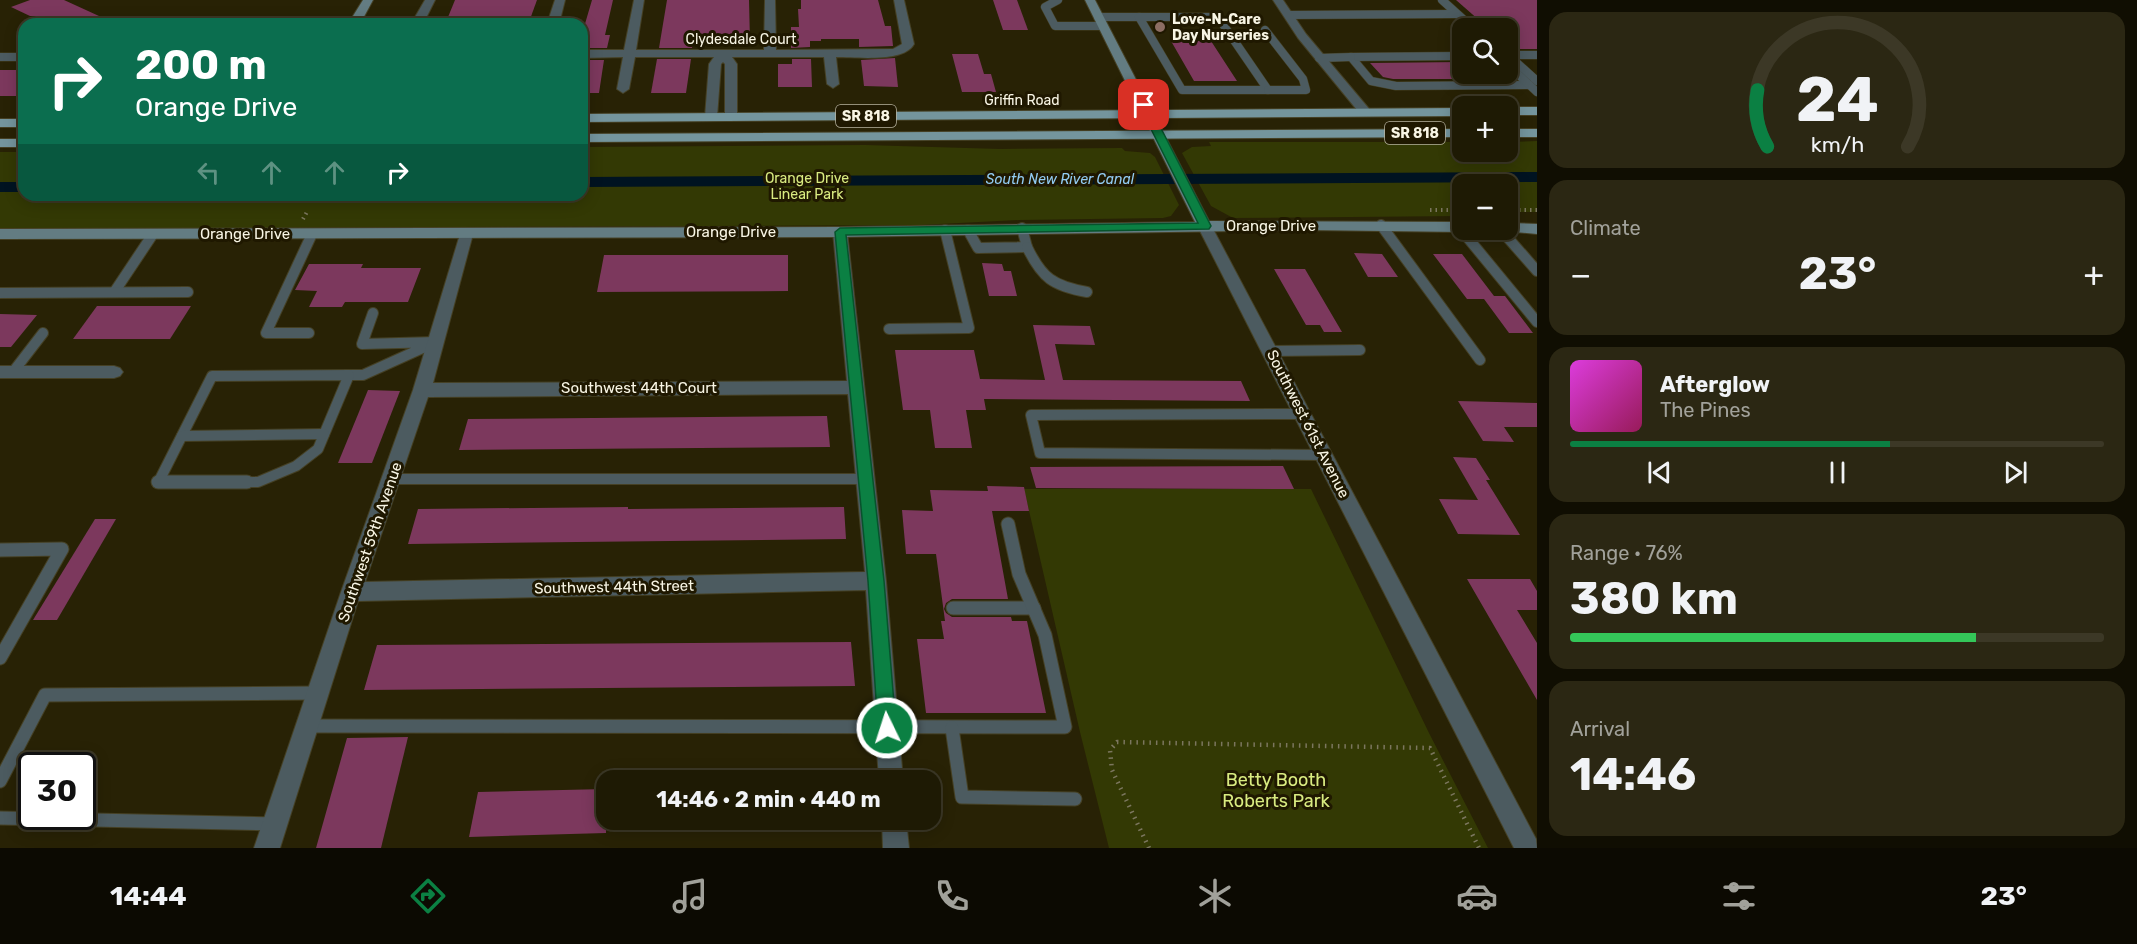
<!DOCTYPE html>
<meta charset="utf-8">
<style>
body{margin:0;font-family:Rubik,sans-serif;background:#2b2713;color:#f1f3f6;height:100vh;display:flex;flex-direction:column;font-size:22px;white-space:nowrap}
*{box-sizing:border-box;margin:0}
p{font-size:20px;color:#a1a19a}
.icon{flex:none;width:33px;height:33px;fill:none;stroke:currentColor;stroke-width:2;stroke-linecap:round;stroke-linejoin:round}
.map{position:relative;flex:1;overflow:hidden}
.drawer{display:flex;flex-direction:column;gap:12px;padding:12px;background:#100e02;width:600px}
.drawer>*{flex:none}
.banner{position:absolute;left:18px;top:18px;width:570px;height:183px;border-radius:18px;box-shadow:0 3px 15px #0003,0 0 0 2px #3c3826;background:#0b6e4f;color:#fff;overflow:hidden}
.tools{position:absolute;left:1452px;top:18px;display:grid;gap:12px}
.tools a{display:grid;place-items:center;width:66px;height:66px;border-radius:12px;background:#1e1a04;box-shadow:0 3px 15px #0003,0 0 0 2px #3c3826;font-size:30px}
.speed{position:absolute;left:18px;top:752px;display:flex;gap:12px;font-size:30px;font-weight:700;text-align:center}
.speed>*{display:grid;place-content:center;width:78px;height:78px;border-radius:50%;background:#1e1a04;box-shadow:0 3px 15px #0003,0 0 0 2px #3c3826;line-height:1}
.speed .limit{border:3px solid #111;border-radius:9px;background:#fff;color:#111}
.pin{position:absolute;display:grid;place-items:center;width:51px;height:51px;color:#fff;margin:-26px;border-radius:12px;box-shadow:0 3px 9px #0006}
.me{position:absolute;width:66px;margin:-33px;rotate:356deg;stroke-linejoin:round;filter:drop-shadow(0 0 4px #0008)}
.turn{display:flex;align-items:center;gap:21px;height:126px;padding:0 18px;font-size:27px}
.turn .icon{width:78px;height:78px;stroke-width:2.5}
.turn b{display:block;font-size:42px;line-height:51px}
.lanes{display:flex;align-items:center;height:57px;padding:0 18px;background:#0003;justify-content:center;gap:30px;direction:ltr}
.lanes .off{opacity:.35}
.big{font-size:45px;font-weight:700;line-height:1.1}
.drawer .card{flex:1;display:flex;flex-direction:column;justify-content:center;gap:9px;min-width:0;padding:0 21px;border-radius:18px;background:#2b2713}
.drawer .dial{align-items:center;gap:0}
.dial svg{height:156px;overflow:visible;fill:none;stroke:#3c3826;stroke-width:7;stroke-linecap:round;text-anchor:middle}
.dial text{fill:#f1f3f6;stroke:none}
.song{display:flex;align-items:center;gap:18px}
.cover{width:72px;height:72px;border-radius:9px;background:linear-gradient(135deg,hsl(300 70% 55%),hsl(330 70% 35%))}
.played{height:6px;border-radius:3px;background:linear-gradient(90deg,#0b8043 60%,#3c3826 60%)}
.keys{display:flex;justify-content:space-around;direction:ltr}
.heat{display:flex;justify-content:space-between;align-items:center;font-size:33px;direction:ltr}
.charge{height:9px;border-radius:4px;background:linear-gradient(90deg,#34c759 76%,#3c3826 0)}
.trip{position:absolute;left:596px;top:770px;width:345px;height:60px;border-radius:18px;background:#1e1a04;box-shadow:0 3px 15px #0003,0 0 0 2px #3c3826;font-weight:700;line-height:60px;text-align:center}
.menu{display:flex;height:96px;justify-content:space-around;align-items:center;background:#0c0a02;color:#a1a19a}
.menu .icon{width:42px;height:42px}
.menu .active{color:#0b8043}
.menu b{font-size:27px;color:#f1f3f6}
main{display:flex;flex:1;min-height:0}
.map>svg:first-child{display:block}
.green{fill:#333904}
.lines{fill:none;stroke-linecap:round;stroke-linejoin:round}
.canal{fill:#001321;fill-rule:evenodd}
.building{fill:#7c385d}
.lane-far2-casing{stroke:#454024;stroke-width:9}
.lane-far1-casing{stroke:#454024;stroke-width:12}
.lane-casing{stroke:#454024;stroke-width:15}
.street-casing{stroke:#454024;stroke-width:2}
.secondary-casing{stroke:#454024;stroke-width:2}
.primary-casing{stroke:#454024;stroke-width:2}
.path-far1{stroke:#7b765e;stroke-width:4;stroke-dasharray:1.5 4;stroke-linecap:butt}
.path{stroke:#7b765e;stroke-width:4.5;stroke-dasharray:1.5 5;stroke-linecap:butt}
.lane-far2{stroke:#4c5b60;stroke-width:8}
.lane-far1{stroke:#4c5b60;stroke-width:10}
.lane{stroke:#4c5b60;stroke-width:13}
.street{fill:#4c5b60;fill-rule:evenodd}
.secondary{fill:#637c82;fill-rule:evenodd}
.primary{fill:#74959d;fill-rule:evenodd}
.route{fill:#0b8043;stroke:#07532c;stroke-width:1.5}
.education-dot{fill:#8d6e63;stroke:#1f1800;stroke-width:2}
.labels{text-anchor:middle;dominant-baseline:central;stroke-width:6;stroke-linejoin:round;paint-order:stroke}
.far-poi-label{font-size:14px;font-weight:bold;fill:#f8f5e4;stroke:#1f1800;text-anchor:start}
.far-street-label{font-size:14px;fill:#f8f5e4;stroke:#1f1800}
.shield{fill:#1f1800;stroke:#b7b3a0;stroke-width:1.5}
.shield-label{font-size:14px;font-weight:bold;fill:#f8f5e4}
.far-park-label{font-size:14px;fill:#d9eb80;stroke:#1f1800}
.far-water-label{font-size:14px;font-style:italic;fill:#93ccf3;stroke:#1f1800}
.street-label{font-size:15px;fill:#f8f5e4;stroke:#1f1800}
.near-park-label{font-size:18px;fill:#d9eb80;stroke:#1f1800}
</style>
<main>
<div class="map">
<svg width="1537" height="848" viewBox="0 0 1537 848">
<rect width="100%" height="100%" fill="#282205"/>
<g class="green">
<path d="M1537 141V212H1508V184H1462V216L1233 218 1211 206 1182 153 1192 147 1211 146 1209 142H1462V152H1508V142Z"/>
<path d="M865 145 1000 149 1122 148 1125 151 1150 153 1155 157 1179 205 1171 216 1163 218 1020 220 920 225 0 229V152H24V195H582V147Z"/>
<path d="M1024 489H1311L1429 733 1488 848H1109L1080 732Z"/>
</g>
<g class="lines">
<g class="canal">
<path d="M1537 172V182L582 187V177Z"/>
<rect x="0" y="182" width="24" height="10"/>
</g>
</g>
<g class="building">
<path d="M30 0H64L99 16H30L11 7Z"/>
<path d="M455 0H537L529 22H446Z"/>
<path d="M592 0H613L605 35H610L607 48H582V34Z"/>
<path d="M667 0H749L750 42 693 43 692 48H659Z"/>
<path d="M801 0H878L885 26H891L893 46 859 47V39H821V41H810V47L791 48V27H799L798 9H801Z"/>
<path d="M993 0H1017L1028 30H1003Z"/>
<path d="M1456 0H1537V49H1511L1508 46V28H1488Z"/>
<path d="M1193 36 1196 41H1211L1237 81H1194L1171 41H1179L1176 37Z"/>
<path d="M952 54H978L984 74H991L996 92H962Z"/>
<path d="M895 58 898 87 864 86 861 60Z"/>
<path d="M657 59H691L686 93H651Z"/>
<path d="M792 59H811L812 87H778V64H792Z"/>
<path d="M582 60H604L599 93H582Z"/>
<path d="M1462 62V79H1393L1383 77 1370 63Z"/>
<rect x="0" y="70" width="24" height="26"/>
<path d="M1354 253 1382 254 1398 277H1368Z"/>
<path d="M1433 254H1462L1494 296H1505L1533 333H1509L1484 299H1467Z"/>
<path d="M604 255H788V291L597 292Z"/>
<path d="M982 263 1002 264 1004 271H1011L1017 296H989Z"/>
<path d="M309 264H363L361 268H421L408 302H345L342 307H309L317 291 295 290Z"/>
<path d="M1274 269H1305L1342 332H1324L1320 325H1306Z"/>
<path d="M97 306H191L170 339H73Z"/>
<path d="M0 314 37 315 11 347H0Z"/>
<path d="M1033 325 1090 326 1095 345 1055 344 1063 380 1241 381 1250 401 984 399 986 410H966L972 448H935L930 410H903L895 350H974L980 379 1045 380Z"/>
<path d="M368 390 400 391 372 463H338Z"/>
<path d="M1458 401 1537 403V427H1504L1514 442 1483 441Z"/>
<path d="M827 416 830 447 459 450 468 419Z"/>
<path d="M1453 457 1476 458 1490 480H1486L1520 535 1458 534 1439 499 1478 500Z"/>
<path d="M1283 466 1294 489 1036 488 1030 467Z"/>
<path d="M987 486 1024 487 1029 511H992L1008 599H952L946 603 944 609 946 613 952 617H1011L1012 621H1027L1046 713H926L917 639H944L941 621H945L936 554H906L902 510 933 511 930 490 988 491Z"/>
<path d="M628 507V509L844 507 846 539 408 544 418 509Z"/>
<path d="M95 519H116L57 620H33Z"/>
<path d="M1467 579H1530L1537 591V610H1517L1537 643V700Z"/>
<path d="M851 642 855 686 364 690 377 645Z"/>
<path d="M408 737 381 848H316L347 738Z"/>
<path d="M606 789V833L469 837 478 792Z"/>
</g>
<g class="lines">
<defs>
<g id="lane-far2">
<path d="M1058 0 1045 7 1055 26H1103"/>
<path d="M1442 0 1473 28"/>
<path d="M1289 15 1456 14"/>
<path d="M1098 17H1139"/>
<path d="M1139 17H1218L1268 90H1182Z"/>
<path d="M1265 30 1303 79 1306 90H1268"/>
<path d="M1508 55H1537"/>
<path d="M1462 56 1351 57 1371 81 1396 86 1529 85"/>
<path d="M0 57H24"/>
<path d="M1319 58 1351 57"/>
<path d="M1508 60 1516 62 1537 81"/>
<path d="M1508 65 1537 92"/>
</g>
<g id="lane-far1">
<path d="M1381 225 1480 360"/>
<path d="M1458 226 1537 322"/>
<path d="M968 230 978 248 1027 247 1022 228"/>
<path d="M1501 230 1537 271"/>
<path d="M1027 247C1042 278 1053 286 1087 292"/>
<path d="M115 291 153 234"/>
<path d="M0 293 188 292"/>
<path d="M889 329 969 328 945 230"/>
<path d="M309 333H266L312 234"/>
<path d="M1270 351 1360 350"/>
<path d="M13 372 43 333"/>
<path d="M349 375H363L436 342 362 344 373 313"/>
<path d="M349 375 318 449 296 466 258 482 158 483 212 376Z"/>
<path d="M1303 414 1031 415 1040 453 1324 455"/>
<path d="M182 436 324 434"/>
<path d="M391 479H865"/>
</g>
<g id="lane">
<path d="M158 482H247"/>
<path d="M0 550 62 549 0 658"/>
<path d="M953 608H1034"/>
<path d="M308 726 1065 727 1045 635 1019 574 1008 524"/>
<path d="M952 728 962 797 1075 799"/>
<path d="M0 781 45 695 318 693"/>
<path d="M0 818 275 824"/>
</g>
<g id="street">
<path d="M425 0H435L423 24H411Z"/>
<path d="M555 0H565L559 24H547Z"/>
<path d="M634 0H644L636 50H764L765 0H775L776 50 893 49 902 44 894 0H904L914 44C904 63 856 57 836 57L839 84 833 88 827 84 824 57H732L737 64V117L731 121 725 117V64L723 62 721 64 717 117 711 121 705 117 709 64 714 57H635L629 89 623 93 617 89 623 57 582 58V50H624Z"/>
<path d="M1273 0H1283L1306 34 1370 110 1372 113 1370 116H1362L1298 38Z"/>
<path d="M1205 222 1212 227 1536 839 1537 848H1514L1198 227Z"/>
<path d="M840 227 847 232 886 581 903 780H879L866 590 358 601 280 848H254L341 592 413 390 461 231H471L473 234 433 383 847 381 833 232ZM848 394 865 572 365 582 428 397Z"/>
<path d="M0 366H114L120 368 123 372 120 376 114 378H0Z"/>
<path d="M882 819H906L909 848H883Z"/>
</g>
<g id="secondary">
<path d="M363 0H373L360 24H348Z"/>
<path d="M1085 0H1095L1209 221 1462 222V230H1468L1462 232 1306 230 838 237 0 239V229L838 227 1195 222Z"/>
<path d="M1508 223 1537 224V234L1503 231 1502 230H1508Z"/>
</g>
<g id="primary">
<rect x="1508" y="107" width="29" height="8"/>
<path d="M1462 108V116L582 122V114Z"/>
<rect x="0" y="119" width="24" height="8"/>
<path d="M1462 129V137L582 142V134Z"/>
<rect x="1508" y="129" width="29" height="8"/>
<rect x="0" y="139" width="24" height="8"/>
</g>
</defs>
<use href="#lane-far2" class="lane-far2-casing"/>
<use href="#lane-far1" class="lane-far1-casing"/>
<use href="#lane" class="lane-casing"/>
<use href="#street" class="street-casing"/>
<use href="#secondary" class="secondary-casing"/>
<use href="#primary" class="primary-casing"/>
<g class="path-far1">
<path d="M1430 210H1462"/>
<path d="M1508 210H1537"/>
<path d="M303 219 308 210"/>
</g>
<path class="path" d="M1149 848 1112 770 1110 750 1117 742 1430 748 1479 848"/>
<use href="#lane-far2" class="lane-far2"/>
<use href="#lane-far1" class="lane-far1"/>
<use href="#lane" class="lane"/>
<use href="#street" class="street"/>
<use href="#secondary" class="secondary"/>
<use href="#primary" class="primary"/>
</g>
<path class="route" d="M1144 102 1149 105 1211 226 1209 229 846 235 884 581 896 728 893 734 887 737 881 734 878 728 868 581 835 232 840 228 1198 223 1139 105Z"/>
<circle class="education-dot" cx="1160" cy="27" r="6"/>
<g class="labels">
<g class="far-poi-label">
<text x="1172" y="19">Love-N-Care<tspan x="1172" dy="16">Day Nurseries</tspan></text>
</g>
<g class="far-street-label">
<text x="741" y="39">Clydesdale Court</text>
<text x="1022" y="100">Griffin Road</text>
</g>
<g class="shield">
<rect x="836" y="105" width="60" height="22" rx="4.5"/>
<rect x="1385" y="122" width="60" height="22" rx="4.5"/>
</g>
<g class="shield-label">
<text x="866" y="116">SR 818</text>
<text x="1415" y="133">SR 818</text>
</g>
<g class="far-park-label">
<text x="807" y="178">Orange Drive<tspan x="807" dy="16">Linear Park</tspan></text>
</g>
<g class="far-water-label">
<text x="1060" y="179">South New River Canal</text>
</g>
<g class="street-label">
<text x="1271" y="226">Orange Drive</text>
<text x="731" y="232">Orange Drive</text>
<text x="245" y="234">Orange Drive</text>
<text x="639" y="388">Southwest 44th Court</text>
<text transform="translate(1308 424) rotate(63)">Southwest 61st Avenue</text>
<text transform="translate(370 542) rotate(-71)">Southwest 59th Avenue</text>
<text transform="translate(614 587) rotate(-1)">Southwest 44th Street</text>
</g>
<g class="near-park-label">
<text x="1276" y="780">Betty Booth<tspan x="1276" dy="21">Roberts Park</tspan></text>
</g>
</g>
</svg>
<div class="tools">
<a><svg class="icon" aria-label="search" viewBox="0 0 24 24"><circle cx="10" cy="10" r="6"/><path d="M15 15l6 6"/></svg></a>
<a>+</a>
<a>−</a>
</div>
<div class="speed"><div class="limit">30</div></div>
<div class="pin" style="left:1144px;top:105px;background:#d93025"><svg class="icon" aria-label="arrive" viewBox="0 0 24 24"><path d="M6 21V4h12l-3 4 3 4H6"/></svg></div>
<svg class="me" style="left:887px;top:728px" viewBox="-20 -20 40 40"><circle r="17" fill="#0b8043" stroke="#fff" stroke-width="3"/><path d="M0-11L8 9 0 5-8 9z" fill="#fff"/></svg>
<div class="trip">14:46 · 2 min · 440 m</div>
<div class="banner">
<div class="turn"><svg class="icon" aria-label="right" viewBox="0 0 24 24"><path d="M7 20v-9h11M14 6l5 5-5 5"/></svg><div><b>200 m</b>Orange Drive</div></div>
<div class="lanes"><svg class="icon off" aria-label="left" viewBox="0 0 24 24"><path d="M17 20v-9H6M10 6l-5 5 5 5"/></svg><svg class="icon off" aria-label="ahead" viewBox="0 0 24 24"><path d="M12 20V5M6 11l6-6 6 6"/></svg><svg class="icon off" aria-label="ahead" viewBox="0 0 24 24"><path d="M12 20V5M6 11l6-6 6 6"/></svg><svg class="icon" aria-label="right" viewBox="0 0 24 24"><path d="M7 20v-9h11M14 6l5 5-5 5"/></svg></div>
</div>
</div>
<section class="drawer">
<div class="card dial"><svg viewBox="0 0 100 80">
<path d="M14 69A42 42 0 1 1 86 69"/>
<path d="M14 69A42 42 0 0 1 9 40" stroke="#0b8043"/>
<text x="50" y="56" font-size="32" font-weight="700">24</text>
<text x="50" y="72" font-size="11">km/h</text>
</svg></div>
<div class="card"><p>Climate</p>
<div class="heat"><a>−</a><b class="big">23°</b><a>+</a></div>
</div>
<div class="card">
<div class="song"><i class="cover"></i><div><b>Afterglow</b><p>The Pines</p></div></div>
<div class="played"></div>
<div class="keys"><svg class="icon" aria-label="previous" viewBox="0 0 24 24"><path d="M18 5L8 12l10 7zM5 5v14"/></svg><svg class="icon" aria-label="pause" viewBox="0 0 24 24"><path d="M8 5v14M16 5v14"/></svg><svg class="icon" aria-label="next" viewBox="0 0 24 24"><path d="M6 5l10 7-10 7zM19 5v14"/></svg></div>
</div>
<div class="card"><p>Range · 76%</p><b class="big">380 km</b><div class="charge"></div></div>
<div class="card"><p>Arrival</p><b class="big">14:46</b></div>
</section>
</main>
<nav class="menu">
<b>14:44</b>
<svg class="icon active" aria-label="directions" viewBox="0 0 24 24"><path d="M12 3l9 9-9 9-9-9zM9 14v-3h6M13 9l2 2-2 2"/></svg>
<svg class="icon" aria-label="music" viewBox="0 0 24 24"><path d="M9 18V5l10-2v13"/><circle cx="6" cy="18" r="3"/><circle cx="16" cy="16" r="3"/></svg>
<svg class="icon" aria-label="phone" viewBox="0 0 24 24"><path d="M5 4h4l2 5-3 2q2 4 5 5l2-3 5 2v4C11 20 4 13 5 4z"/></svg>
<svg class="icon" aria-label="climate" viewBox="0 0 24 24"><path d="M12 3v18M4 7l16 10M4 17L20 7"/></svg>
<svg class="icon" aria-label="car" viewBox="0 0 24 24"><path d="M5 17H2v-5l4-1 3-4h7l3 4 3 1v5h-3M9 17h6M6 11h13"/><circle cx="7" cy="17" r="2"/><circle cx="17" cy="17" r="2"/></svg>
<svg class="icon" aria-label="filters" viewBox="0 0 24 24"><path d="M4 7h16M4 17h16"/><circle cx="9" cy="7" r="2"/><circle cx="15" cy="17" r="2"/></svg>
<b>23°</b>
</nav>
